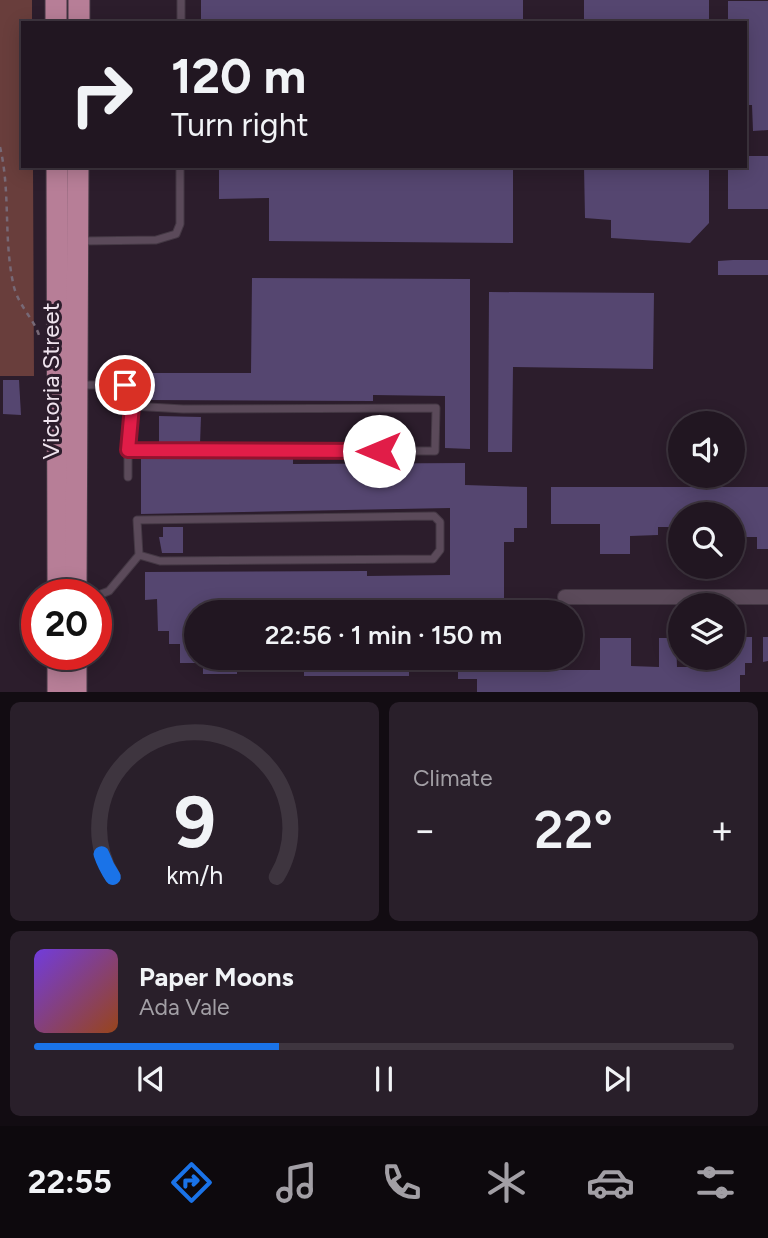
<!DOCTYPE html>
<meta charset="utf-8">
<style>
body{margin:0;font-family:Figtree,sans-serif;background:#291f2a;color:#f1f3f6;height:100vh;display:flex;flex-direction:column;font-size:26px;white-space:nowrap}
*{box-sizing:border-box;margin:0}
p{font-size:23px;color:#a29fa5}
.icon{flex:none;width:38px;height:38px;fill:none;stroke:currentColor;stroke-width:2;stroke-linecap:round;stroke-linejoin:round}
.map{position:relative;height:692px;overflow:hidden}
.drawer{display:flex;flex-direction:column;gap:10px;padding:10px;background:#120c12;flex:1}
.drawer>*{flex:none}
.top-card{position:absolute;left:21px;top:21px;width:726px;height:147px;border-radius:0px;box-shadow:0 4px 18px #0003,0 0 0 2px #3e353f;background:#211621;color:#f1f3f6;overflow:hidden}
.tools{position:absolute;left:668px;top:411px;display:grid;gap:14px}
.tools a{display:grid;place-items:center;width:77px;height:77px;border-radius:50%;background:#211621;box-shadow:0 4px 18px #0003,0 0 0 2px #3e353f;font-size:35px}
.speed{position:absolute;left:21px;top:579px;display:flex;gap:14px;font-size:35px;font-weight:700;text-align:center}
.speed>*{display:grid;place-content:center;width:91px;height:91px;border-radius:50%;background:#211621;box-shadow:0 4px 18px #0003,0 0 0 2px #3e353f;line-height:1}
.speed .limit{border:10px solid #d22;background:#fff;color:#111}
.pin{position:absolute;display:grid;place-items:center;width:60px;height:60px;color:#fff;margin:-30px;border:4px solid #fff;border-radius:50%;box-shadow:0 2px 7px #0007}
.me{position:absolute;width:77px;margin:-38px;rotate:270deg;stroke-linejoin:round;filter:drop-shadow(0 0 5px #0008)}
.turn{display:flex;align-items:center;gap:24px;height:147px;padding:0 35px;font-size:32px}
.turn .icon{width:91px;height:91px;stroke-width:2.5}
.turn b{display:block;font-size:49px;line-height:60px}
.big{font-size:52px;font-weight:600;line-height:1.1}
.drawer .card{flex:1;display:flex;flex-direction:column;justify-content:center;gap:10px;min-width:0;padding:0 24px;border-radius:10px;background:#291f2a}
.drawer .dial{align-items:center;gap:0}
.dial svg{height:182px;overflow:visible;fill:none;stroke:#3e353f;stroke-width:7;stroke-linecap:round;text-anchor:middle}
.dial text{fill:#f1f3f6;stroke:none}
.song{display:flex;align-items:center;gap:21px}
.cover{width:84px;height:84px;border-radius:10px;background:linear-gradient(135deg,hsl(260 70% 55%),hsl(20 70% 35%))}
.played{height:7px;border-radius:4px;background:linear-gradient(90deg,#1a73e8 35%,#3e353f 35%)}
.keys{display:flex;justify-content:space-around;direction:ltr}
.heat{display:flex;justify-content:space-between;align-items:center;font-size:38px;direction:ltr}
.drawer .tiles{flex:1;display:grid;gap:10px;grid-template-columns:1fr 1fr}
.card:last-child{grid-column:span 2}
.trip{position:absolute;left:184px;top:600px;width:399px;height:70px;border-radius:35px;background:#211621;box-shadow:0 4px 18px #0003,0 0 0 2px #3e353f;font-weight:600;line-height:70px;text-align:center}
.tabs{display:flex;height:112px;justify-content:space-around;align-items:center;background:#0d090d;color:#a29fa5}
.tabs .icon{width:49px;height:49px}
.tabs .current{color:#1a73e8}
.tabs b{font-size:32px;color:#f1f3f6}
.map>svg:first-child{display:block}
.green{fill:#693e3c}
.building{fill:#554670}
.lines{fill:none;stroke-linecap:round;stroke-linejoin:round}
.lane-casing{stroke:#443844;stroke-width:9}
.street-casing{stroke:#443844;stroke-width:16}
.primary-casing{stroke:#443844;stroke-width:23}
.path{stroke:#776976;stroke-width:2.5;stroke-dasharray:5 5;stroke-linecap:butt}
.lane{stroke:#5b4a5a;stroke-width:7}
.street{stroke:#5b4a5a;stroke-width:14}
.primary{stroke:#b77e97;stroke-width:21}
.route-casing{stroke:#92132f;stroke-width:18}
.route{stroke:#e11d48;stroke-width:12}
.labels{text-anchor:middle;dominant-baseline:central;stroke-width:6;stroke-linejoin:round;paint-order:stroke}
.street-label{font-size:24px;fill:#efe4ee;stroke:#2c1d2c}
</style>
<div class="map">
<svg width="768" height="692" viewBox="0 0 768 692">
<rect width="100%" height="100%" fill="#2c1d2c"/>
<path class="green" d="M0 0H32V23H23V166H33L34 376H0Z"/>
<g class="building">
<rect x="201" y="0" width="322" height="23"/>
<rect x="584" y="0" width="125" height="23"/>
<path d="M728 1H768V130L753 131 752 105H746V23H728Z"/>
<path d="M746 156H768V209H728V166H746Z"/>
<path d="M200 166H513V243L269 241V198L219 199V169H200Z"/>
<path d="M584 166H709V223L690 243 611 238V220L585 218Z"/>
<path d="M733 260H768V275H718V261Z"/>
<path d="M252 278 470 279V449L445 448V396L373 395V401L147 400 148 373H251Z"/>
<path d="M489 292 654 293 653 369 513 367 512 452H488Z"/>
<path d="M3 380H19L21 415 3 414Z"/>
<path d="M159 416 201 417 200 444 159 443Z"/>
<path d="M293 458V464L465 463V485L527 487V528H514V542H504V600L465 599V606H476V612H196V658H495V669H535V658H550V670H600V638H631V666L659 667V638H676L677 667H704V658H733V637H752V663H745V675H740V692H477V679H458V662L409 663V676H304V663H237V674H203V663H180V644H169V631H158L157 599 145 600V572L367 571V576L450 575V508L141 514V459Z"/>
<path d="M551 487H768V549H757V537H740V530H733V514H681V527H658V535L630 536V554H600V524H551Z"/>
<path d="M163 527H183V553H162L159 537H163Z"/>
<path d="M763 637H768V661L763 662Z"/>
</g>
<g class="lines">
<defs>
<g id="lane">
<path d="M181 23V0"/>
<path d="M82 241 156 240 176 234 180 224V166"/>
<path d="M81 385H125L132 406 183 409 436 408 435 451 128 450V477"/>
<path d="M128 450 132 406"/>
<path d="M96 596 109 591 139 555 137 520 434 516 440 522V550L433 559 160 561 139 555"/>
</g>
<path id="street" d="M565 597H768"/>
<g id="primary">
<path d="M56 0V23"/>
<path d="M79 23V0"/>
<path d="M57 166 58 595"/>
<path d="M76 595 78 166"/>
<path d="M58 654V692"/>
<path d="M76 654V692"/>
</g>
</defs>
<use href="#lane" class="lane-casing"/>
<use href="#street" class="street-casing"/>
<use href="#primary" class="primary-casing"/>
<path class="path" d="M0 147C11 193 3 241 14 287 19 306 33 318 39 335"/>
<use href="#lane" class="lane"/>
<use href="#street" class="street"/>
<use href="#primary" class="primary"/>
</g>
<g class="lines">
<defs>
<path id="route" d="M125 385 132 406 128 450 379 451"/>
</defs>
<use href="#route" class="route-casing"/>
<use href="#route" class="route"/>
</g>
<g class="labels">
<g class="street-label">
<text transform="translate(50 381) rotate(-90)">Victoria Street</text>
</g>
</g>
</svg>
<div class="tools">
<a><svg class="icon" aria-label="sound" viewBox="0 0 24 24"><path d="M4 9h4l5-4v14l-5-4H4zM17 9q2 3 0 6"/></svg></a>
<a><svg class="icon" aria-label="search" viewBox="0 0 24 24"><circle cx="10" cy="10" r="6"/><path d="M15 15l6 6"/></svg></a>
<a><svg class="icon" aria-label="layers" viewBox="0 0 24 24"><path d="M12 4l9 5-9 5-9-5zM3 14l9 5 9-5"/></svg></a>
</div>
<div class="speed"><div class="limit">20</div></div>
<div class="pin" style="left:125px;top:385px;background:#d93025"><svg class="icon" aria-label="arrive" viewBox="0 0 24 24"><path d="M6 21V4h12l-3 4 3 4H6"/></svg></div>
<svg class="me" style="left:379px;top:451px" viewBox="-20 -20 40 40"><circle r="19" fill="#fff"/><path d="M0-13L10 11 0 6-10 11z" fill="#e11d48"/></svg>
<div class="trip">22:56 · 1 min · 150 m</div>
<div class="top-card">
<div class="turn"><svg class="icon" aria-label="right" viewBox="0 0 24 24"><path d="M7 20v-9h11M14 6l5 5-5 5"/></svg><div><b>120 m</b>Turn right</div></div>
</div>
</div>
<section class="drawer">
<div class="tiles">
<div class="card dial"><svg viewBox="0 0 100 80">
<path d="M14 69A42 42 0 1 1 86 69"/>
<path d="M14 69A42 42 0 0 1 9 59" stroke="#1a73e8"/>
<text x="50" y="56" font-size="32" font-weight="700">9</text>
<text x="50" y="72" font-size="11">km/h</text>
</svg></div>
<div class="card"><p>Climate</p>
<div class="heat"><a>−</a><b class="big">22°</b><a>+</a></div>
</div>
<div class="card">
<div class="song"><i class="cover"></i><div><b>Paper Moons</b><p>Ada Vale</p></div></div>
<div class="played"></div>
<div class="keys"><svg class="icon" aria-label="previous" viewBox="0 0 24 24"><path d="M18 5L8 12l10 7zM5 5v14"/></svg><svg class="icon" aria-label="pause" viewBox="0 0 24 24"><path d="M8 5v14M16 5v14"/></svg><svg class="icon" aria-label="next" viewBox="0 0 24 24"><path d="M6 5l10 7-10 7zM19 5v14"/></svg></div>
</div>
</div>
</section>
<nav class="tabs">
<b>22:55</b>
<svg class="icon current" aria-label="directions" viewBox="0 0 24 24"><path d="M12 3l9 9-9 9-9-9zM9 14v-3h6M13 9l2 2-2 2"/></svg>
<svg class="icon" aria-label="music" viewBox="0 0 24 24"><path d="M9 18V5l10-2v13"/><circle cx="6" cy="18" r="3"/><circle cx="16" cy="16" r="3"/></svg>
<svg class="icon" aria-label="phone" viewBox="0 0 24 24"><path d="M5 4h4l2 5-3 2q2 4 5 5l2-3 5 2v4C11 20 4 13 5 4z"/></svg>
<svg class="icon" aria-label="climate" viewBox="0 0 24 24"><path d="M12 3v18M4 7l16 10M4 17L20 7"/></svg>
<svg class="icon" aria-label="car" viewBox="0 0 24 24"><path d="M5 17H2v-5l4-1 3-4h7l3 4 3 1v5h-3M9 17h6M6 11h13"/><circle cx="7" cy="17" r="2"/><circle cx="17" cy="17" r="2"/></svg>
<svg class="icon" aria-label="filters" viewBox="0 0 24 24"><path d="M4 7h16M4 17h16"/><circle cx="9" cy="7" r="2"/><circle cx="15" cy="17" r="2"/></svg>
</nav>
